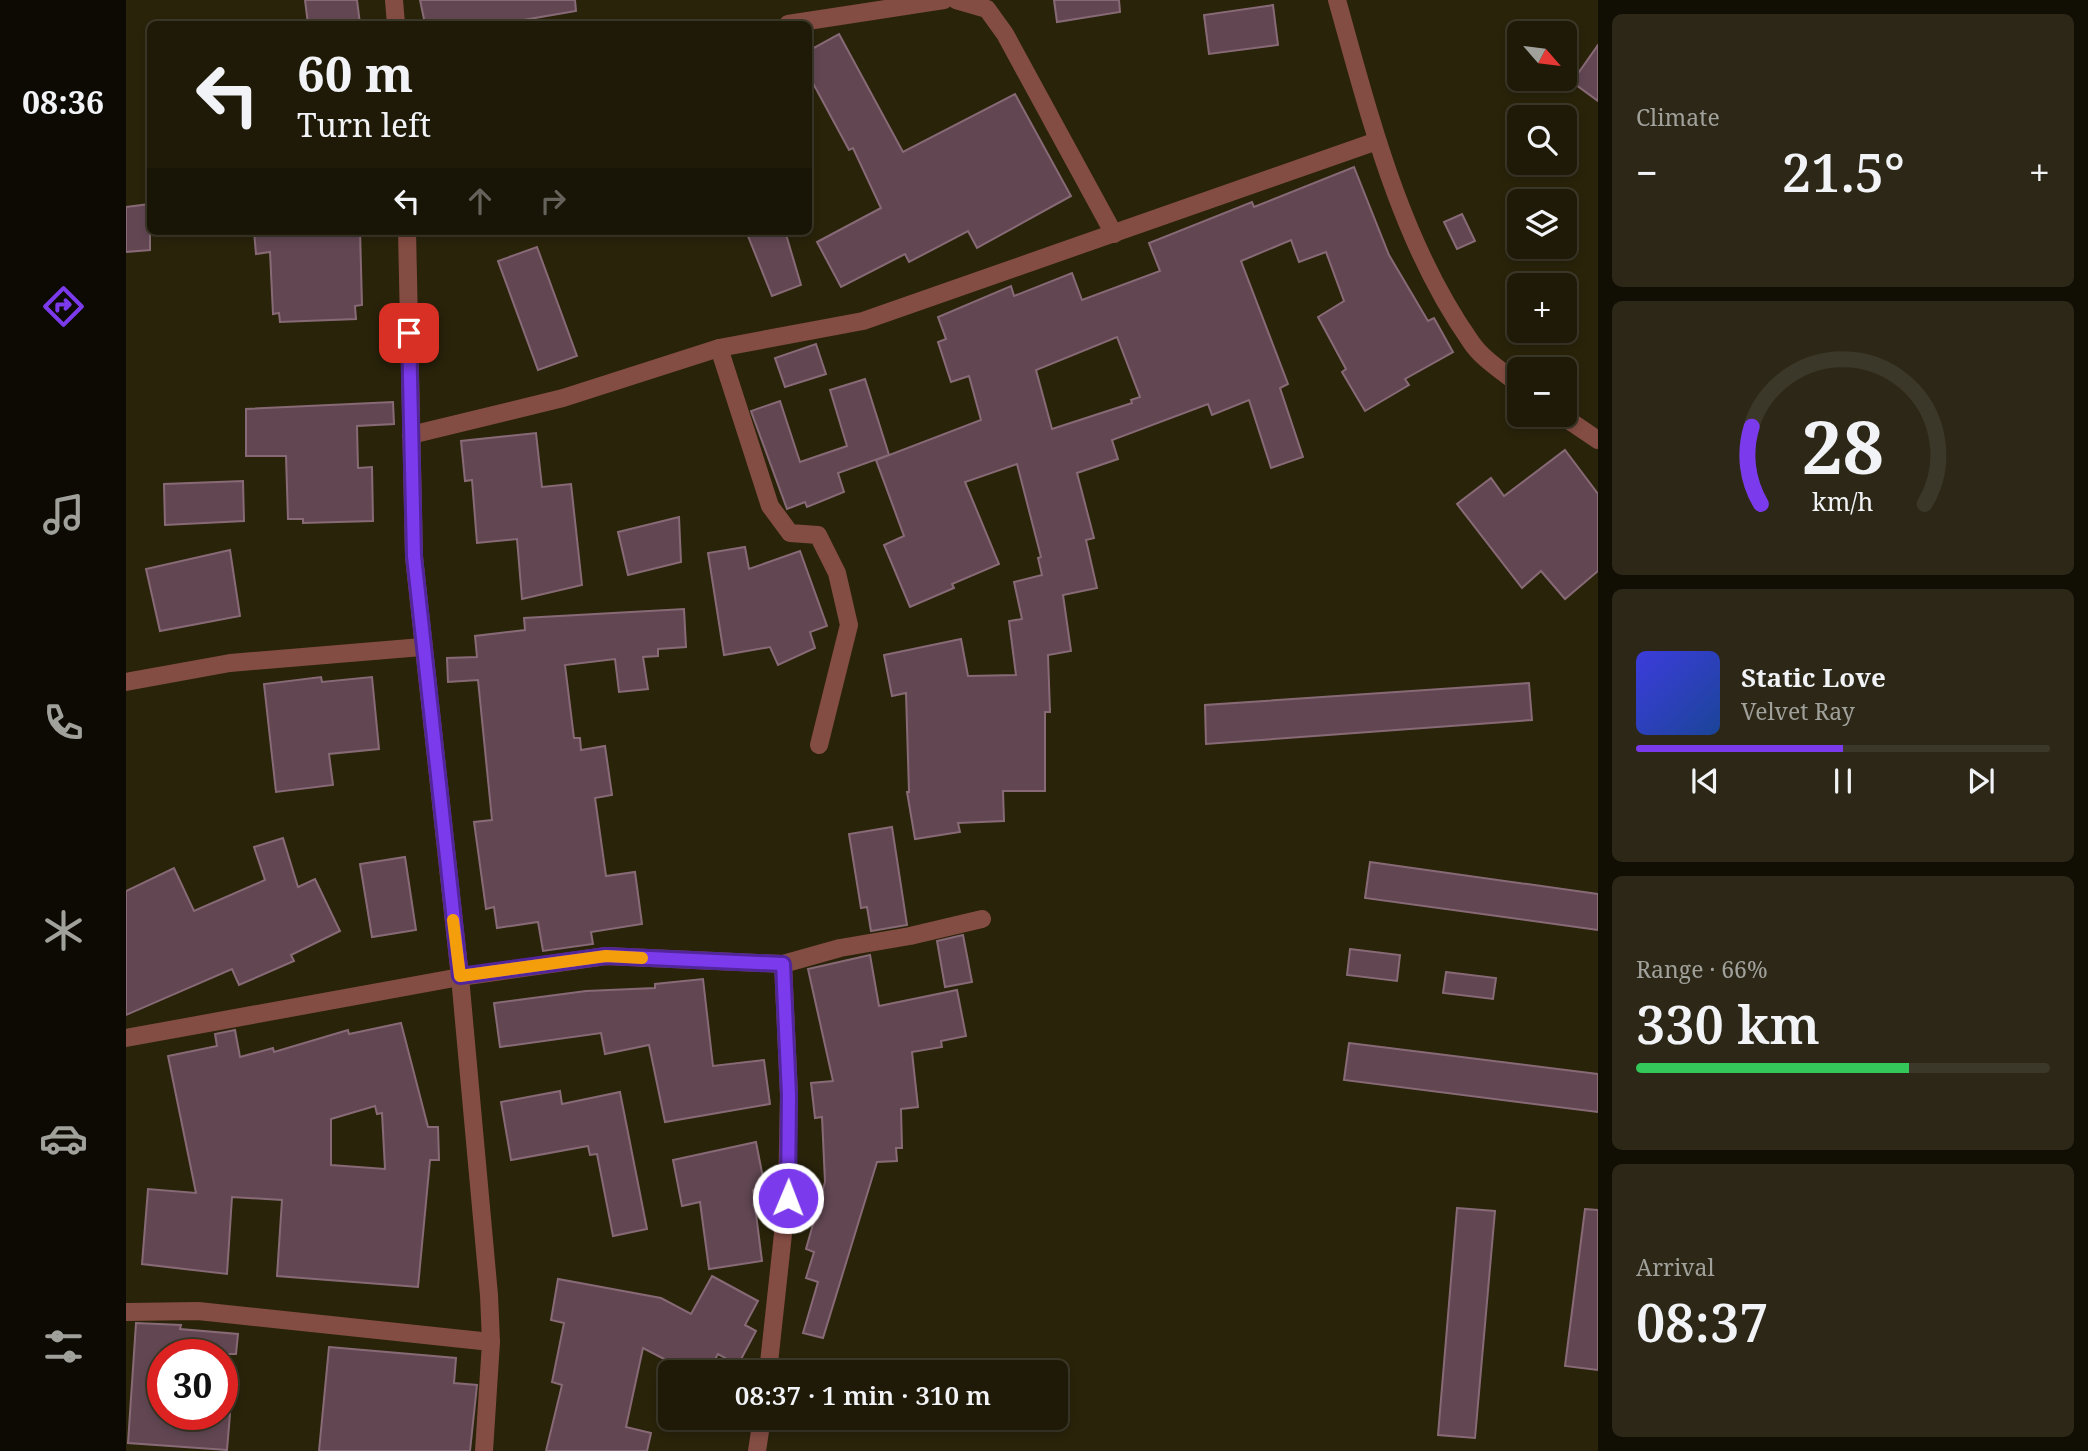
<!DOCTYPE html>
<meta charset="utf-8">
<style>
body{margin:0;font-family:"Noto Serif",serif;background:#2c2716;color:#f1f3f6;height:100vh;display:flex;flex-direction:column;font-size:26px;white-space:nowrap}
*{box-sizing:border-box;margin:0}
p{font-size:23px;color:#a1a19c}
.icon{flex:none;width:38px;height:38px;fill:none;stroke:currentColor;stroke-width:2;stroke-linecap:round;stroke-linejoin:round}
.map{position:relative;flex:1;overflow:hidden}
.side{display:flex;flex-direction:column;gap:14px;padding:14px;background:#110e04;width:490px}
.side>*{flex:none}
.hud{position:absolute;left:21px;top:21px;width:665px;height:214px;border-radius:10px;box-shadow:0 4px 10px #0003,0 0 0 2px #3c3829;background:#1f1a08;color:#f1f3f6;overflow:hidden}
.needle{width:46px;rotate:118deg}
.buttons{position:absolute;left:1381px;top:21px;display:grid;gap:14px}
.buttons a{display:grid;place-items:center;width:70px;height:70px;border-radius:10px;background:#1f1a08;box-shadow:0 4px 10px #0003,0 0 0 2px #3c3829;font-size:35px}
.speed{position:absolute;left:21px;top:1339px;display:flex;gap:14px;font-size:35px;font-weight:700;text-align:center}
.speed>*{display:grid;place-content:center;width:91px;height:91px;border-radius:50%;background:#1f1a08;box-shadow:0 4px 10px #0003,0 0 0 2px #3c3829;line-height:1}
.speed .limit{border:10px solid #d22;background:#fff;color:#111}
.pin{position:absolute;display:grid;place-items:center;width:60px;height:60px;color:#fff;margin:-30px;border-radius:14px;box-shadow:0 4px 10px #0006}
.me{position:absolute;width:77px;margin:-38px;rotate:1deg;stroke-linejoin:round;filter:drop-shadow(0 0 5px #0008)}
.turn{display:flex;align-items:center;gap:24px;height:147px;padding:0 35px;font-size:32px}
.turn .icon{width:91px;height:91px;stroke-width:2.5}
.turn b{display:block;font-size:49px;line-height:60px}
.lanes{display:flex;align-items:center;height:66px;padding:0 35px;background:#0003;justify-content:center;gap:35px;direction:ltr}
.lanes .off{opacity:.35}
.big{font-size:52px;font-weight:600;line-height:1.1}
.side .widget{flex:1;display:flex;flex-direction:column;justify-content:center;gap:10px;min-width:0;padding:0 24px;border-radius:10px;background:#2c2716}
.side .dial{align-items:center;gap:0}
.dial svg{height:182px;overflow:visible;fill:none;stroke:#3c3829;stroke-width:7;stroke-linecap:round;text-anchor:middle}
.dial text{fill:#f1f3f6;stroke:none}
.song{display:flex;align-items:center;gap:21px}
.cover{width:84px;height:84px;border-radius:10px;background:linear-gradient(135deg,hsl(240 70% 55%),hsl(220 70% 35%))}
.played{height:7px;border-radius:4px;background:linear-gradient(90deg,#7c3aed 50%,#3c3829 50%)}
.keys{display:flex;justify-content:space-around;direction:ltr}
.heat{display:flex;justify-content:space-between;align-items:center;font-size:38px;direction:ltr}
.charge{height:10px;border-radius:5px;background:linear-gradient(90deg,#34c759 66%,#3c3829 0)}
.trip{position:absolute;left:532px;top:1360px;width:410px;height:70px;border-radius:10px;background:#1f1a08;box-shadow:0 4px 10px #0003,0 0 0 2px #3c3829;font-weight:600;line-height:70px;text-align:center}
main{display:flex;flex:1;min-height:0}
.tabs{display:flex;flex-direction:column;width:126px;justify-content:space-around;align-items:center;background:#0c0a03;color:#a1a19c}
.tabs .icon{width:49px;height:49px}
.tabs .active{color:#7c3aed}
.tabs b{font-size:32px;color:#f1f3f6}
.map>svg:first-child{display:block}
.building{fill:#624753;stroke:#876a76;stroke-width:2;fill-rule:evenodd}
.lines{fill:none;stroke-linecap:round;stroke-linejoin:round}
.minor{stroke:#844d43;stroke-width:18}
.tertiary{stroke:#844d43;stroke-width:18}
.route-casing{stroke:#51269a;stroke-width:18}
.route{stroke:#7c3aed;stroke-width:12}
.slow{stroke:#f59e0b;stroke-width:12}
</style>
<main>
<nav class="tabs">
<b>08:36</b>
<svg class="icon active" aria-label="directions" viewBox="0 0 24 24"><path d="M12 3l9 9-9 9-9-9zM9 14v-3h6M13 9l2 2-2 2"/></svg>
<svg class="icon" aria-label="music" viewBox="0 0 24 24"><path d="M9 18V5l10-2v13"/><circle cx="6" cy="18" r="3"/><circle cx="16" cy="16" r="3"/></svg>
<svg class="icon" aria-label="phone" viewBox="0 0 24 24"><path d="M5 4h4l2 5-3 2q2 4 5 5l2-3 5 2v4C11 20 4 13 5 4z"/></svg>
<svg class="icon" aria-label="climate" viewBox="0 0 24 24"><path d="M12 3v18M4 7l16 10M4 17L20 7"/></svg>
<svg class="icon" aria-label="car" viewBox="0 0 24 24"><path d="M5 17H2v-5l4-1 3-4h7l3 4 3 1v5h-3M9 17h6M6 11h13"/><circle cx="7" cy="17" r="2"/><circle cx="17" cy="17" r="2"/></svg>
<svg class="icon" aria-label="filters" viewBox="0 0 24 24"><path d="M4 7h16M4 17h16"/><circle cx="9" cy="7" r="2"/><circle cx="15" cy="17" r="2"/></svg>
</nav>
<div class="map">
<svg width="1472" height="1451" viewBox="0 0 1472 1451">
<rect width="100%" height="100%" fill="#29230a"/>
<g class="building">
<path d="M179 0H231L234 24H182Z"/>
<path d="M294 0H449L450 11 374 24H299Z"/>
<path d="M928 0H993L994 12 931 22Z"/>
<path d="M1147 5 1152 45 1083 54 1078 15Z"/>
<path d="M713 34 777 152 889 94 945 196 851 248 842 231 783 262 779 254 715 287 691 242 755 208 727 148 723 150 682 74V51Z"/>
<path d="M1472 45V101L1446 82Z"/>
<path d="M1228 167 1263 255 1302 321 1308 318 1327 352 1279 379 1283 385 1239 411 1216 372 1220 369 1192 317 1218 301 1200 252 1173 262 1165 240 1115 261 1162 384 1154 388 1177 457 1145 468 1123 400 1086 415 1082 404 986 440 992 459 951 473 968 538 960 540 971 588 937 595 945 651 922 655 924 712H919V791H877L878 821 832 823 834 832 789 839 781 792H783L780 693 766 696 758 655 835 639 842 676 890 675 883 621 896 619 888 582 916 575 912 558 915 557 891 464 839 482 873 564 826 584 828 588 784 607 758 545 778 536 750 460 855 420 843 376 825 382 812 342 820 339 812 317 885 286 888 296 946 273 956 300 1034 271 1023 243 1126 202 1128 207ZM991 337 1014 397 1005 400 1006 403 926 429 910 370Z"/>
<path d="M24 204V250L0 252V207Z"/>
<path d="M1336 214 1349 241 1331 249 1318 222Z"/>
<path d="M128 231H234L236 305 229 306 230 319 154 322 153 313 147 314 144 252 130 254Z"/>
<path d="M620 231H659L675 285 646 296Z"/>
<path d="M411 247 451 356 412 370 372 261Z"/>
<path d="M690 344 700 374 659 387 649 358Z"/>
<path d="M739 379 763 455 712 473 718 492 681 507 679 502 661 509 625 411 654 401 674 462 721 446 704 390Z"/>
<path d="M267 402 268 424 231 426 232 468 246 467 247 521 177 523V519H162L160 456H120V409Z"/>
<path d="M410 433 416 487 445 484 456 585 396 599 391 539 351 543 346 480 339 481 335 441Z"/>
<path d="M1439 450 1472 494V571L1439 599 1415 571 1396 588 1331 504 1365 478 1378 496Z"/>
<path d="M117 481 118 521 39 525 38 484Z"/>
<path d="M553 517 555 562 502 575 492 532Z"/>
<path d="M619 547 623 569 674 551 701 626 684 632 689 648 652 665 644 647 598 655 582 553Z"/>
<path d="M104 550 114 616 34 631 20 569Z"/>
<path d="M558 609 560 647 532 649V656L517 657 522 689 493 692 489 659 439 665 448 738H454L455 750 479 746 486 795 469 798 480 876 509 872 516 924 465 932 467 944 417 951 412 922 371 928 368 907 360 909 348 822 366 820 352 680 322 682 321 658 351 657 349 636 399 630 398 618Z"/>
<path d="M195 677 196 682 246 677 253 749 203 754 207 785 150 792 138 684Z"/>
<path d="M1403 683 1406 720 1080 744 1079 705Z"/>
<path d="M766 827 781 925 745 931 741 907 735 908 723 834Z"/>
<path d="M157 838 172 887 189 879 214 931 165 955 168 961 113 985 106 969 0 1015V891L48 868 68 911 139 880 128 847Z"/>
<path d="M279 857 290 930 246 937 234 864Z"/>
<path d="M1244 862 1472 894V930L1239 898Z"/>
<path d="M837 935 846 982 819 987 811 941Z"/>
<path d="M1224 949 1274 955 1271 981 1221 975Z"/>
<path d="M744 955 753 1006 831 990 840 1036 815 1041 816 1047 786 1052 792 1107 775 1109 776 1148H770L771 1161 751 1162 697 1338 677 1333 692 1282 680 1278 688 1252 680 1249 699 1182 696 1117 689 1118 685 1083 707 1081 682 969Z"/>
<path d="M1320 972 1370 978 1367 999 1317 993Z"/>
<path d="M577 979 587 1066 638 1060 644 1104 539 1122 523 1045 479 1054 475 1033 374 1047 368 1003 460 991 529 988V984Z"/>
<path d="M275 1023 302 1127H312L313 1160H304L292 1287 151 1276 156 1200 106 1197 101 1274 16 1264 22 1189 70 1193 42 1056 91 1046 89 1034 109 1030 114 1057 147 1048 148 1052 222 1030 223 1034ZM249 1106 251 1114 256 1113 259 1169 205 1165V1119Z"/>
<path d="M1223 1043 1472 1074V1112L1218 1080Z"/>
<path d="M434 1091 436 1104 494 1092 521 1229 487 1236 471 1154 464 1155 462 1146 385 1160 375 1102Z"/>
<path d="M630 1142 639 1188 627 1190 636 1261 583 1269 574 1202 556 1206 547 1160Z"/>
<path d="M1331 1208 1369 1211 1349 1438 1312 1435Z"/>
<path d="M1459 1209 1472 1210V1370L1439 1366Z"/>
<path d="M586 1276 632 1301 619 1325 630 1331 612 1365 592 1354 582 1372H563L517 1348 500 1427 525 1433 521 1451H420L436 1385 426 1382 438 1323 425 1320 432 1279 535 1298 565 1314Z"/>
<path d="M10 1323 55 1325 54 1329 112 1334 110 1354H37V1414H104L101 1450 2 1443Z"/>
<path d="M203 1347 330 1358 328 1383 351 1385 344 1451H193Z"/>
</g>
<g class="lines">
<g class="minor">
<path d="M268 0 270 24"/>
<path d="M830 0 861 9 879 34 988 234"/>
<path d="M662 24 818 0"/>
<path d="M281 231 288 557 334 977 363 1295 365 1342 358 1451"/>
<path d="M593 348 644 506 664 533 692 535 711 573 723 625 693 745"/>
<path d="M285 435 437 398 593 348 737 321 1251 141"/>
<path d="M0 682 104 663 296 647"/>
<path d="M0 1038 334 977 480 956 657 964 714 948 784 936 856 919"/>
<path d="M0 1312 72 1311 365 1342"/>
<path d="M642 1372 661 1197 663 1095 657 964"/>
<path d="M631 1451 636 1418"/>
</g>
<g class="tertiary">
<path d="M1211 0C1244 117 1274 241 1345 342 1356 359 1378 372 1393 385"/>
<path d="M1435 415 1472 440"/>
</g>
</g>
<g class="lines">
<defs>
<path id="route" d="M283 333 288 556 334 976 480 956 657 964 663 1095 662 1198"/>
</defs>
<use href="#route" class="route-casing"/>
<use href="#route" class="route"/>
<path class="slow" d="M327 920 334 976 480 956 516 958"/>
</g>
</svg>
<div class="buttons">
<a><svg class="needle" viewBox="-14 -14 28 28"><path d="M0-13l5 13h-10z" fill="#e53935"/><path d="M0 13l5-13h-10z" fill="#a1a19c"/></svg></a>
<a><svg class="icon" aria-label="search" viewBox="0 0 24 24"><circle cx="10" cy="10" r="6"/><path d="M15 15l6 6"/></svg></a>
<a><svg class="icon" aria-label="layers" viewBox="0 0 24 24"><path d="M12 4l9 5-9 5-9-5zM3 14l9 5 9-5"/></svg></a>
<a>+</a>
<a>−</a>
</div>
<div class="speed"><div class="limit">30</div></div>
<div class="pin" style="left:283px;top:333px;background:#d93025"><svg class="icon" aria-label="arrive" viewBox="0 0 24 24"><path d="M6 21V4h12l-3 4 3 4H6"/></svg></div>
<svg class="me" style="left:662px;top:1198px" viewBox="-20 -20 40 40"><circle r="17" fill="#7c3aed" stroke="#fff" stroke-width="3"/><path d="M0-11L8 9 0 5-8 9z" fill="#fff"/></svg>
<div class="trip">08:37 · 1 min · 310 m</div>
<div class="hud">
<div class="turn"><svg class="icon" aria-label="left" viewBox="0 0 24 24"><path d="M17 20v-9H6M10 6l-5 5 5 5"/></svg><div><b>60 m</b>Turn left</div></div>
<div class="lanes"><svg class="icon" aria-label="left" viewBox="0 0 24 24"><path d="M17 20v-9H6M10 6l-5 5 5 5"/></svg><svg class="icon off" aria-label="ahead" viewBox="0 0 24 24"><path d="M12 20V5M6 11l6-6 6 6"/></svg><svg class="icon off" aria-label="right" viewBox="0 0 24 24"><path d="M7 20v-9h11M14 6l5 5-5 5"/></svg></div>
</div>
</div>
<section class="side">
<div class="widget"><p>Climate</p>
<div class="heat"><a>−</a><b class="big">21.5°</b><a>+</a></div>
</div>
<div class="widget dial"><svg viewBox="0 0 100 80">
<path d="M14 69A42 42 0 1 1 86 69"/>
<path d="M14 69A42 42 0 0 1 10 35" stroke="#7c3aed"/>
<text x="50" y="56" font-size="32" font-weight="700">28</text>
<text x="50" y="72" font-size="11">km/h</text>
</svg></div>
<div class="widget">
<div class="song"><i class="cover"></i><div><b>Static Love</b><p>Velvet Ray</p></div></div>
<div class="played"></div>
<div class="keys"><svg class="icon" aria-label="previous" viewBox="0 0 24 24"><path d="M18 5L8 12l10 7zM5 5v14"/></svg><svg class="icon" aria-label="pause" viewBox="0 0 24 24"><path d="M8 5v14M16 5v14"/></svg><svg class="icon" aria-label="next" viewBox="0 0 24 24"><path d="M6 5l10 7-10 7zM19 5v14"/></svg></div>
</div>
<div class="widget"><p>Range · 66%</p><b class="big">330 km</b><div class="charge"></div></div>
<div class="widget"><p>Arrival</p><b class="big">08:37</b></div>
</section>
</main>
